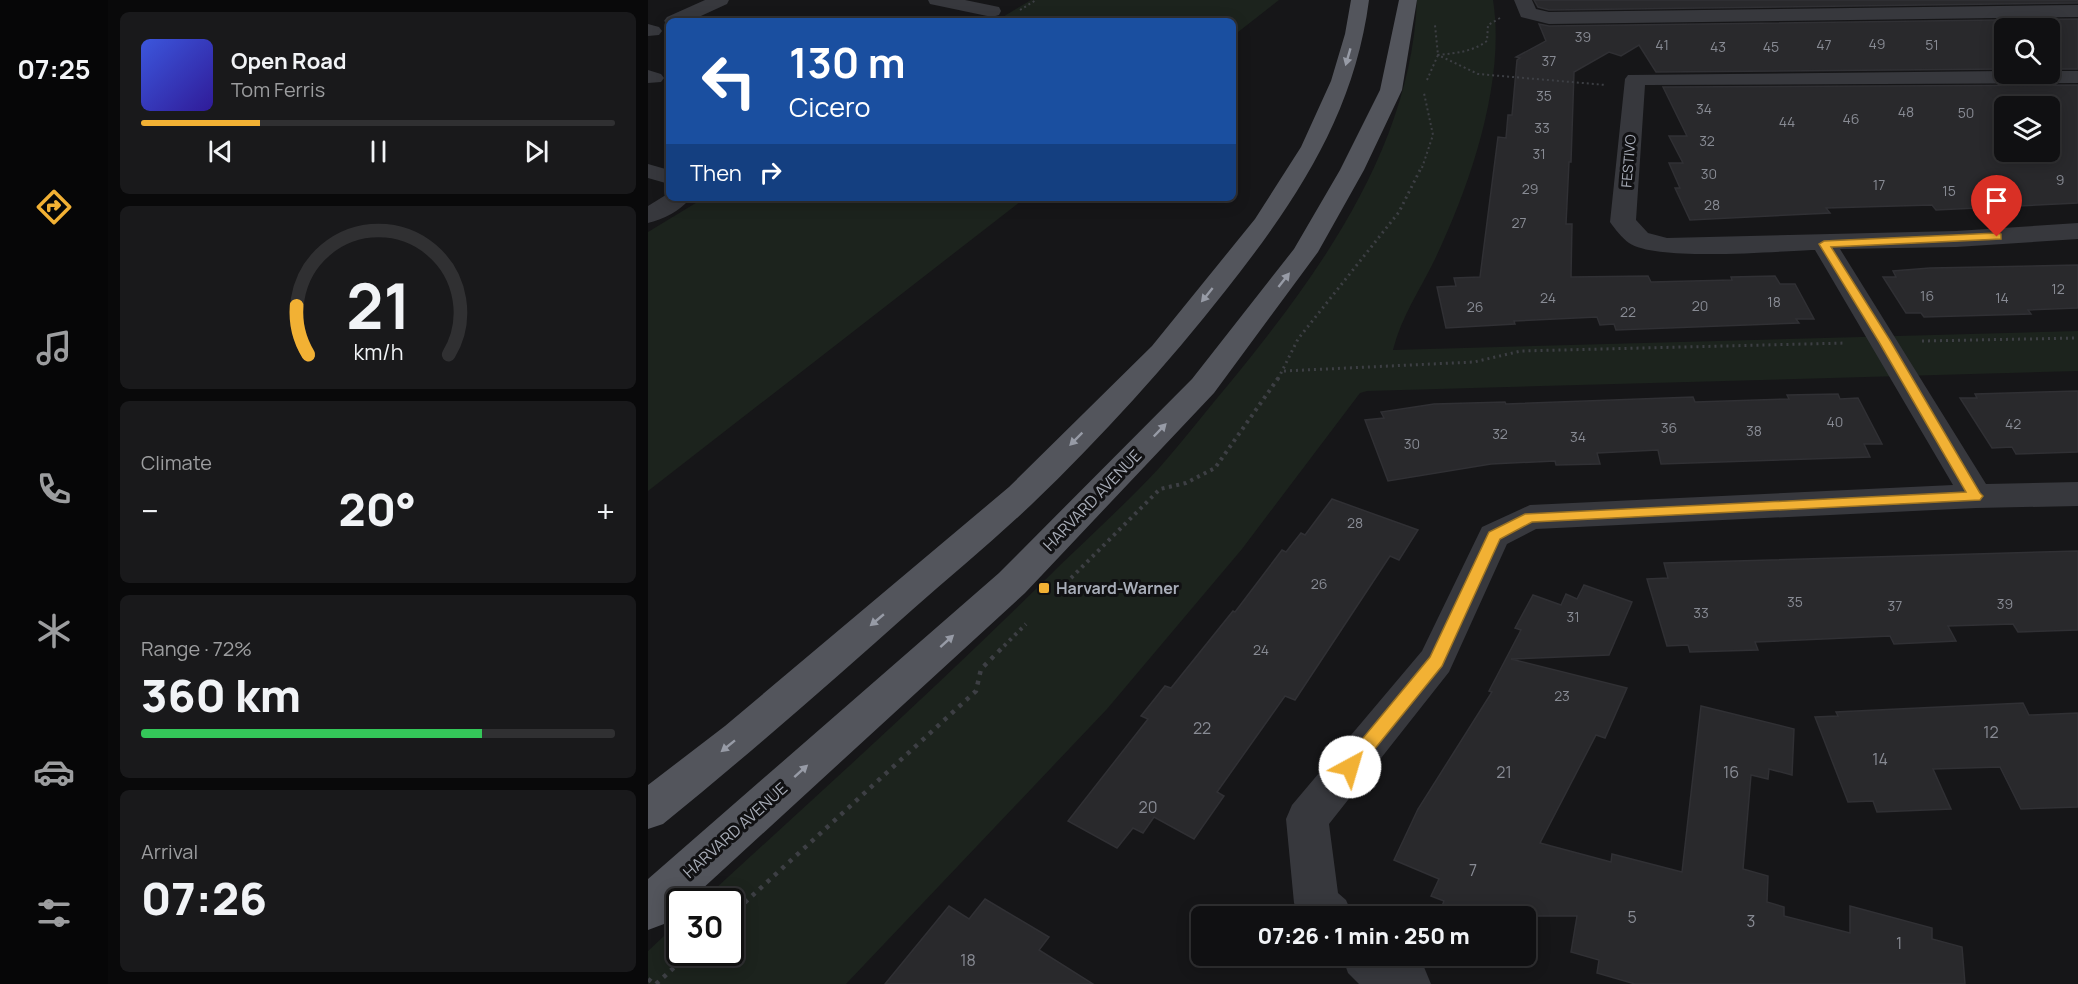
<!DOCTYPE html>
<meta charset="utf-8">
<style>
body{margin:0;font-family:Manrope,sans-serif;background:#19191b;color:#f1f3f6;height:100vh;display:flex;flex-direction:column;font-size:22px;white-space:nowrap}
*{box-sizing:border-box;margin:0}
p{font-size:20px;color:#9c9d9f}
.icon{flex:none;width:33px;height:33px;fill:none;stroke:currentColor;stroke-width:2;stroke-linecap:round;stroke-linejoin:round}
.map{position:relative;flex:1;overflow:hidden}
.panel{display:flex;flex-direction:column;gap:12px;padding:12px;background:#09090a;width:540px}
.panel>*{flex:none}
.hud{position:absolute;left:18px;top:18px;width:570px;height:183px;border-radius:9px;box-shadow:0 3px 15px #0003,0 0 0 2px #303032;background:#1a4fa0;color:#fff;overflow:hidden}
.buttons{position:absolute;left:1346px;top:18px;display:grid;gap:12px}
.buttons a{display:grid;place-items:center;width:66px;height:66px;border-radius:9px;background:#101012;box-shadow:0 3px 15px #0003,0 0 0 2px #303032;font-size:30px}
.speed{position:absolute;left:18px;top:888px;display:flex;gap:12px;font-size:30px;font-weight:700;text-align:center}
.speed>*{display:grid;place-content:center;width:78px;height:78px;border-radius:50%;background:#101012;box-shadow:0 3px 15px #0003,0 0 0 2px #303032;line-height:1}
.speed .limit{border:3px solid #111;border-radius:9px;background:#fff;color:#111}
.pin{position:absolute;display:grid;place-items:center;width:51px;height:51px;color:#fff;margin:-62px -26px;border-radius:50% 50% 50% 0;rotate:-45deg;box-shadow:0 0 6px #0007}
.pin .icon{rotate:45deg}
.me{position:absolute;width:66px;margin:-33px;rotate:39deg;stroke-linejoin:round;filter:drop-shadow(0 0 4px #0008)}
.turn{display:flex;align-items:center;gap:21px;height:126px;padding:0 24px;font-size:27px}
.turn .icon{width:78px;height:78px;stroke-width:2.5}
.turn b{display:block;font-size:42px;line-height:51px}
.then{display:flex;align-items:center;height:57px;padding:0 24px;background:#0003;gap:12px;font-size:22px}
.big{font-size:45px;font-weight:800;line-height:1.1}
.panel .card{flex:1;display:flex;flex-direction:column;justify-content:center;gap:9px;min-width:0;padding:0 21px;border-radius:9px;background:#19191b}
.panel .dial{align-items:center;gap:0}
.dial svg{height:156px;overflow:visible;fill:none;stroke:#303032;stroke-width:7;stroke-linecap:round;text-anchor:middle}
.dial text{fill:#f1f3f6;stroke:none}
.song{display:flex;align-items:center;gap:18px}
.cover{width:72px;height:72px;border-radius:9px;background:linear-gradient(135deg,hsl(230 70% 55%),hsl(250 70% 35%))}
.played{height:6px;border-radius:3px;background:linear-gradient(90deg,#f2b134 25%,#303032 25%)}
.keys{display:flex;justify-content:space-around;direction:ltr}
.heat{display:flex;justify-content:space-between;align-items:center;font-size:33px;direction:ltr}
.charge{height:9px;border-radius:4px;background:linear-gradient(90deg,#34c759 72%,#303032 0)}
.trip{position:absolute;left:543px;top:906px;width:345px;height:60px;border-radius:9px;background:#101012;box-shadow:0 3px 15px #0003,0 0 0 2px #303032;font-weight:800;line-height:60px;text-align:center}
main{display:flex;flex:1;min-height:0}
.tab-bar{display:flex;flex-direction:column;width:108px;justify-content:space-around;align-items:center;background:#060607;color:#9c9d9f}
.tab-bar .icon{width:42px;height:42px}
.tab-bar .selected{color:#f2b134}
.tab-bar b{font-size:27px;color:#f1f3f6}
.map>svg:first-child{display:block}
.green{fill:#1c231d}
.building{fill:#29292c;stroke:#303034;stroke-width:1.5;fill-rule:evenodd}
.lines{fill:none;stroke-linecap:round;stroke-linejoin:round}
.path-far3{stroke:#3d3f44;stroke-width:2;stroke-dasharray:2 3;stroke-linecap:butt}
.path-far2{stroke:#3d3f44;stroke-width:3;stroke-dasharray:2 4;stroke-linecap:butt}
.path-far1{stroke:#3d3f44;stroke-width:4;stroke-dasharray:3 4.5;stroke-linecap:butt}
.path{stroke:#3d3f44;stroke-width:4.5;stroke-dasharray:4 6;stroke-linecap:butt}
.minor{fill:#37383d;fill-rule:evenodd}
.major{fill:#53555c;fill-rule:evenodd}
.oneway{fill:#979ba6}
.route{fill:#f2b134;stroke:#9d7322;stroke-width:1.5}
.poi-dot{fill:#f2b134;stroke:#111113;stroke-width:2}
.labels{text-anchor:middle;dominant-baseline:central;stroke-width:6;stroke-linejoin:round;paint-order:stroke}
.number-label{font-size:14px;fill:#888b94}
.far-street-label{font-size:14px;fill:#a8adb8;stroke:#111113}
.street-label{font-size:16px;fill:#a8adb8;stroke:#111113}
.poi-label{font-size:16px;font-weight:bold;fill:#a8adb8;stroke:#111113;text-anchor:start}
.near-number-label{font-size:16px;fill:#888b94}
</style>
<main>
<nav class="tab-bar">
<b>07:25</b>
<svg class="icon selected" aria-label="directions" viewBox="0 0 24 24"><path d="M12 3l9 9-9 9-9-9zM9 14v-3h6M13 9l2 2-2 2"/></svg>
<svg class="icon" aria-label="music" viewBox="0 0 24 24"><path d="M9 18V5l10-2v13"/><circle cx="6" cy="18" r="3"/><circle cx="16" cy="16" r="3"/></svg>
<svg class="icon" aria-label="phone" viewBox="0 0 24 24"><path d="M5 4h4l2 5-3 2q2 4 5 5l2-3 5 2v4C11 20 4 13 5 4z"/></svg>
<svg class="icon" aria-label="climate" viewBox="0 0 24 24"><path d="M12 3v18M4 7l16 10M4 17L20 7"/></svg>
<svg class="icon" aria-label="car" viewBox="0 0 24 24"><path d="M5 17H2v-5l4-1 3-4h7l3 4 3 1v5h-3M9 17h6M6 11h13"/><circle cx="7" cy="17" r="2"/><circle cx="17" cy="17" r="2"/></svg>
<svg class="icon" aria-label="filters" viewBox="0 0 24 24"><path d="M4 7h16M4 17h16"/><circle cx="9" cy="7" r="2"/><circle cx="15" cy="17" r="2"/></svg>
</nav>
<section class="panel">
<div class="card">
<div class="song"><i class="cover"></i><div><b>Open Road</b><p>Tom Ferris</p></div></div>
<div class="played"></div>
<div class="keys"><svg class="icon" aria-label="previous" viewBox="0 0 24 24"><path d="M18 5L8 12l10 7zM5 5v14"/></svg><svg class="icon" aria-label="pause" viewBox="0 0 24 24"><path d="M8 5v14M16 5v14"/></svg><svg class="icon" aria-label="next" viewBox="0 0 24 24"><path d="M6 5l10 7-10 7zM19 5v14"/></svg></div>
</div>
<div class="card dial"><svg viewBox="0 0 100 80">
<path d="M14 69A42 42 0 1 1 86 69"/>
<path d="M14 69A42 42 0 0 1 8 44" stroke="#f2b134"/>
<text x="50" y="56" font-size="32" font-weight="700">21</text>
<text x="50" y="72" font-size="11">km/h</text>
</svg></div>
<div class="card"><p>Climate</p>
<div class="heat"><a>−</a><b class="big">20°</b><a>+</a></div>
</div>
<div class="card"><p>Range · 72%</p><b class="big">360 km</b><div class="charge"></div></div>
<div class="card"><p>Arrival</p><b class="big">07:26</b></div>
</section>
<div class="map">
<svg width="1430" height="984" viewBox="0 0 1430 984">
<rect width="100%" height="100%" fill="#161618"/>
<g class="green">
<path d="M383 0H631L585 36V21H348Z"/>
<path d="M769 0H845C858 81 822 186 787 259 772 290 753 317 745 350L1430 331V371L719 391 712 393 594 549 459 709 198 984H0V951L31 922 32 952H82V902L54 901C168 796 284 692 394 583 433 544 475 507 512 467 536 440 557 412 580 385 671 274 763 148 769 0Z"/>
<path d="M56 198H377L0 491V232Z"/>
</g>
<g class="building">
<path d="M886 0H1430V3L901 10 890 7Z"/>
<path d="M1430 19V69H1401V28H1356V69L1008 72 991 45 973 56 961 52 926 72 923 162H921L918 224H924L923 277 1000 276 1003 282 1084 280 1083 277 1127 276 1132 284H1147L1166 319H1148L1151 323 968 330 966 324 952 325 949 317 866 321 867 324 798 328 789 287 808 286 806 278 832 277 850 137 858 138 860 115H864L869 60 872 58 868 57 898 41 891 24 901 26Z"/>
<path d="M1430 85V203L1288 210 1284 205 1178 208 1182 213 1042 220 1027 188H1032L1021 163H1035L1021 136H1039L1015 87ZM1356 106H1401V152H1356Z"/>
<path d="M1430 265V308L1380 310 1383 314 1276 317 1273 313H1258L1235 277H1248L1245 271 1282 268Z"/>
<path d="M1430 391V452L1368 454 1364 447 1344 448 1312 398H1329L1327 394Z"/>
<path d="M1190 394 1192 399 1210 398 1234 444H1216L1222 457 1013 464 1010 450 949 453 952 464 908 465 907 461 843 464 740 481 717 420 736 418 733 412 786 404 857 402 858 404 1045 397 1047 402 1141 399 1139 395Z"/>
<path d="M684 499 770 530 751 560 742 556 647 700 637 696 569 792 576 796 546 839 506 817 495 833 485 828 469 848 420 821 500 719 493 716 517 686 523 688 585 611 587 612 634 550 638 552 653 533 657 535Z"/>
<path d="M1430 551V630L1370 632 1365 624 1300 626 1308 641 1246 644 1242 636 1107 642 1110 650 1042 652 1040 645 1019 646 999 579 1020 578 1016 563Z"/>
<path d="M936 585 984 602 961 655 863 659 979 688 957 738 948 735 892 843 963 862 964 854 1034 872 1053 706 1146 729 1144 775 1121 769 1120 779 1103 775 1095 869 1120 876 1119 902 1136 907V916L1202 933V906L1284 928V939L1314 947 1317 984H987L949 973 951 960 923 952 929 916H790L796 901 783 896 791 879 746 860 770 809 844 692 841 691 873 630 867 628 885 595 913 605 918 594 929 599Z"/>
<path d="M1375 703 1381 715 1430 713V807L1373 809 1352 767 1285 769 1303 809 1229 812 1225 801 1200 802 1167 717 1190 716 1188 712Z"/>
<path d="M337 899 401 937 391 950 445 984H237L301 906 321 919Z"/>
</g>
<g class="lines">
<g class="path-far3">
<path d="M372 10 388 0"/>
<path d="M852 18 840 25 839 41C824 52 808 53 790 55L830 74 958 85"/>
<path d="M779 80 790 55 787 25"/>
<path d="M774 168 785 135 776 93"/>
</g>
<g class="path-far2">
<path d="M1274 341 1430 338"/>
<path d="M636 371 826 362 873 351 1198 343"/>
<path d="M630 379 650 339 751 212 774 166"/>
</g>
<g class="path-far1">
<path d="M423 578 512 489 538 483 567 468 631 377"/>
<path d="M356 646 378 624"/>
</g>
<g class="path">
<path d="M82 916 328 691 333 669 357 645"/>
<path d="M0 979 6 984"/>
<path d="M8 984 43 952"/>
</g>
<g class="minor">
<path d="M57 0H81L79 4 42 21H21V25L16 21 19 17Z"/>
<path d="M280 0H317L351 7 353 11 351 15 344 17 282 4Z"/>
<path d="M866 0H884L888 9 901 12 1430 5V17L901 24 873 17Z"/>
<path d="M0 24 11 27 14 31 11 35 0 36Z"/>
<path d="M0 70 13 74 16 78 13 82 0 83Z"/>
<path d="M1356 71V74H1401V71H1430V83L997 85 988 220 1000 233 1019 238 1308 231 1430 223V239L1308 247 1192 249 1338 484 1430 482V506L1328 508 888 529 859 544 801 672 681 824 690 893 698 900 705 916H652L646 903 638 819 644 805 774 651 834 527 882 505 1305 485 1167 250C1128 251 1009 262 981 243 974 238 967 229 962 222L977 79 980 75Z"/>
<path d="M0 164 21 170V184L0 178Z"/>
<path d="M21 193V198H42C34 210 14 220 0 223V206Z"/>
<path d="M694 956H751L776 967 783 984H711L700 973Z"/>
</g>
<g class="major">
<path d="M703 0H721C706 115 648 201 578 290 519 365 454 437 384 504 346 540 304 575 264 610 182 683 100 755 15 824L0 829V785L77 726 361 487 504 346 607 219 653 147 683 81 697 34Z"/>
<path d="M751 0H769L754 90 716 170 670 252 566 393 377 593 40 902H32V909L16 924 0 930V879L351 573 544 379 646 249 692 170 732 90Z"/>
</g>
</g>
<defs><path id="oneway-solid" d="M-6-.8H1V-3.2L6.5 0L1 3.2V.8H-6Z" transform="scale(1.5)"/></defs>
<g class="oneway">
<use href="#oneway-solid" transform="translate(700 57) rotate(106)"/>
<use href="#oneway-solid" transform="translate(636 280) rotate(-52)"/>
<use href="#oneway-solid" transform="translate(559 295) rotate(129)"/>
<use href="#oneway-solid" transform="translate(512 430) rotate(-46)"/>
<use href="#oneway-solid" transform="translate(428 439) rotate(135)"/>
<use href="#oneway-solid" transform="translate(229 620) rotate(140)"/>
<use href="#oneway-solid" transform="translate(299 641) rotate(-42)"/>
<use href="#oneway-solid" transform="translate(80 746) rotate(141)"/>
<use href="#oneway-solid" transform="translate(153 771) rotate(-42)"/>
</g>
<path class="route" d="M1349 233 1353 234V239L1183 247 1243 342 1332 493 1335 496 1332 500 884 522 852 539 794 666 708 772 702 774 696 772 694 767 696 761 782 657 841 532 877 514 1318 492 1231 342 1171 244 1176 241Z"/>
<rect class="poi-dot" x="390" y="582" width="12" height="12" rx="3"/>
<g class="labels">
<g class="number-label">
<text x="935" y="36">39</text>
<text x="1229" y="43">49</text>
<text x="1014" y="44">41</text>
<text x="1176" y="44">47</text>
<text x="1284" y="44">51</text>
<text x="1070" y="46">43</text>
<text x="1123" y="46">45</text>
<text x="901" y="60">37</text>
<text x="896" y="95">35</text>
<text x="1056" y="108">34</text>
<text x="1258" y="111">48</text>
<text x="1318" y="112">50</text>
<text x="1203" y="118">46</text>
<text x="1139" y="121">44</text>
<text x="894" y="127">33</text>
<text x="1059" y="140">32</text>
<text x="891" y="153">31</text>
<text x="1061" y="173">30</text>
<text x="1412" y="179">9</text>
<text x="1231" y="184">17</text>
<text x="882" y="188">29</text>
<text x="1301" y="190">15</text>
<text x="1064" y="204">28</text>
<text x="871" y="222">27</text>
<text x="1410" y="288">12</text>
<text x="1279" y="295">16</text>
<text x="900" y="297">24</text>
<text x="1354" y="297">14</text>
<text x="1126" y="301">18</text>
<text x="1052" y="305">20</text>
<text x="827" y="306">26</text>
<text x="980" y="311">22</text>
<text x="1187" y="421">40</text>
<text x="1365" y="423">42</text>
<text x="1021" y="427">36</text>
<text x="1106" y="430">38</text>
<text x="852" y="433">32</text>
<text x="930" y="436">34</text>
<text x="764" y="443">30</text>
<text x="707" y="522">28</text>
<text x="671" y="583">26</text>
<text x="1147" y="601">35</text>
<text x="1357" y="603">39</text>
<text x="1247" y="605">37</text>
<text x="1053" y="612">33</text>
<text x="925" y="616">31</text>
<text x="613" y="649">24</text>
<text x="914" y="695">23</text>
</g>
<g class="far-street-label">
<text transform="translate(980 161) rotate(-85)">FESTIVO</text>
</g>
<g class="street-label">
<text transform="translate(444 500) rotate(-46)">HARVARD AVENUE</text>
<text transform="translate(87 830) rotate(-42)">HARVARD AVENUE</text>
</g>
<g class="poi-label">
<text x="408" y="588">Harvard-Warner</text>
</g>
<g class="near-number-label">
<text x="554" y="728">22</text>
<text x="1343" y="732">12</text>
<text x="1232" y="759">14</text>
<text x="856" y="772">21</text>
<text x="1083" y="772">16</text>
<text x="500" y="807">20</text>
<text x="825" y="870">7</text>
<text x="984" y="917">5</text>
<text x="1103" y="921">3</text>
<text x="1251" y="943">1</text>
<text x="320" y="960">18</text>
</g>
</g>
</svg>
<div class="buttons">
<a><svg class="icon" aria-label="search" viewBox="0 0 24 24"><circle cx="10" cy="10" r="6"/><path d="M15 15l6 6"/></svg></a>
<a><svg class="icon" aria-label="layers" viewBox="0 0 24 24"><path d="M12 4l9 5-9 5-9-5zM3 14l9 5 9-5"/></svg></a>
</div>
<div class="speed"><div class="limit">30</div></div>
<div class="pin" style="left:1349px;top:237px;background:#d93025"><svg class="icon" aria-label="arrive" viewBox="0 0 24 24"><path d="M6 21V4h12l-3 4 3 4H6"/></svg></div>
<svg class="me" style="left:702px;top:767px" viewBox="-20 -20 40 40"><circle r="19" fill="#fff"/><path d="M0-13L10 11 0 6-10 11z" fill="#f2b134"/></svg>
<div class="trip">07:26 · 1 min · 250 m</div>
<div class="hud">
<div class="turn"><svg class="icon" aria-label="left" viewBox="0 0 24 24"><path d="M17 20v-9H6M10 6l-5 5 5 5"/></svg><div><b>130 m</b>Cicero</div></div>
<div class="then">Then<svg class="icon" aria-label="right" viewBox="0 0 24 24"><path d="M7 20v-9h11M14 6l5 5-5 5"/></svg></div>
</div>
</div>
</main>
